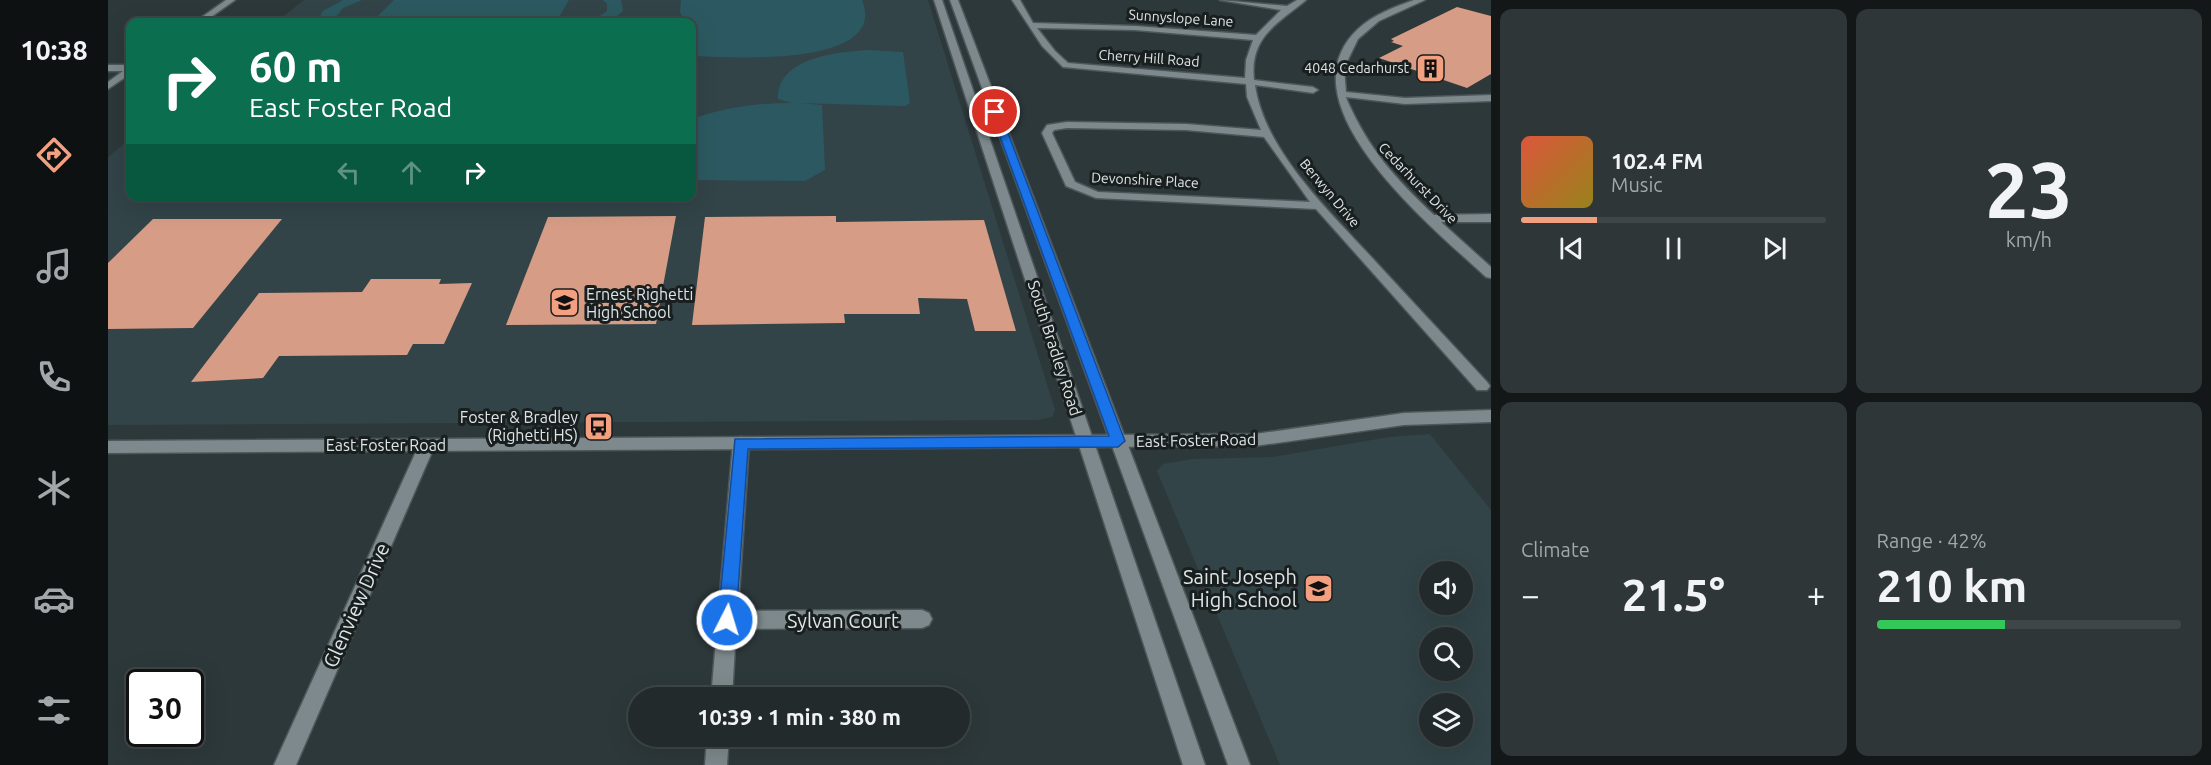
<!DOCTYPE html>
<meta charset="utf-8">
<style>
body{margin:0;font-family:Ubuntu,sans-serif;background:#2e3638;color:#f1f3f6;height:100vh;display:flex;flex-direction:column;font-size:22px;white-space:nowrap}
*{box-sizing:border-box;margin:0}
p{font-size:20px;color:#a2a7a9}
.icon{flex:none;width:33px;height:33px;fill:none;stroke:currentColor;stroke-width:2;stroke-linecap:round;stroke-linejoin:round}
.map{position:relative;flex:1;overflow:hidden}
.details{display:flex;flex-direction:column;gap:9px;padding:9px;background:#131718;width:720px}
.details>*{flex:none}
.guide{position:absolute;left:18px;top:18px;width:570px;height:183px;border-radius:12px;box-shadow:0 6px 24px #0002,0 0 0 2px #3f4648;background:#0b6e4f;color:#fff;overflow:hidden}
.buttons{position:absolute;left:1311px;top:561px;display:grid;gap:12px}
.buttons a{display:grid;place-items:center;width:54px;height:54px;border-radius:50%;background:#222a2c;box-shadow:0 6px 24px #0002,0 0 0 2px #3f4648;font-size:30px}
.speed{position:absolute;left:18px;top:669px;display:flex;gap:12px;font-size:30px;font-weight:700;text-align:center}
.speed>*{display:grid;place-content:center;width:78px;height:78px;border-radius:50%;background:#222a2c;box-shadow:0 6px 24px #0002,0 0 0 2px #3f4648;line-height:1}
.speed .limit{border:3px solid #111;border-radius:9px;background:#fff;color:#111}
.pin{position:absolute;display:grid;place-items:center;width:51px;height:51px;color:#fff;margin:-26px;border:3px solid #fff;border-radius:50%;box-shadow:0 2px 6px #0007}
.me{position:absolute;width:66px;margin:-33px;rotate:5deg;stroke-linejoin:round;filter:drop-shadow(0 0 4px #0008)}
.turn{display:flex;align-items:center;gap:21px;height:126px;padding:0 24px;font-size:27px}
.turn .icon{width:78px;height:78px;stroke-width:2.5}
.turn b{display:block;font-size:42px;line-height:51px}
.lanes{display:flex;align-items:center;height:57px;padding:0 24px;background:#0003;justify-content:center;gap:30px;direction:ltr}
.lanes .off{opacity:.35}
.big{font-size:45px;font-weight:700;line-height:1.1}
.details .card{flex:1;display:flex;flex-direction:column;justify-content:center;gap:9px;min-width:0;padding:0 21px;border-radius:12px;background:#2e3638}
.details .dial{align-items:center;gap:0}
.dial b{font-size:78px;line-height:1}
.song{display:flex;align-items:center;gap:18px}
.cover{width:72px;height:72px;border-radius:9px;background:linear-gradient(135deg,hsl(10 70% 55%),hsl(50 70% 35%))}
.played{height:6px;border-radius:3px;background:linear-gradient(90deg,#f2a07f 25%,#3f4648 25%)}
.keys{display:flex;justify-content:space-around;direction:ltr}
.heat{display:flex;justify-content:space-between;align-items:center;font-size:33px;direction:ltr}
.charge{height:9px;border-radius:4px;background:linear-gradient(90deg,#34c759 42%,#3f4648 0)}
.details .tiles{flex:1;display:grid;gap:9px;grid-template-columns:repeat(2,1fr)}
.trip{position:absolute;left:520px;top:687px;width:342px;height:60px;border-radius:30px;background:#222a2c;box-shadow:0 6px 24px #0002,0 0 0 2px #3f4648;font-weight:700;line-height:60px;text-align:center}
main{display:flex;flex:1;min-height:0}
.tab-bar{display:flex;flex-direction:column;width:108px;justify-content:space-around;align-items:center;background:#0e1112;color:#a2a7a9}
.tab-bar .icon{width:42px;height:42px}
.tab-bar .current{color:#f2a07f}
.tab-bar b{font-size:27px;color:#f1f3f6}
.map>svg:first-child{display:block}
.built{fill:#324448;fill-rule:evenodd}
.green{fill:#2c5961}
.building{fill:#d69c85}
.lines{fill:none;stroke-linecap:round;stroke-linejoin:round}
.minor-casing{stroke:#4d5658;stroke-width:3}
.tertiary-casing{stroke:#4d5658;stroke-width:3}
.secondary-casing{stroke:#4d5658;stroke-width:3}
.minor{fill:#7d898c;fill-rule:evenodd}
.tertiary{fill:#7d898c;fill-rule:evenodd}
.secondary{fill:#7d898c;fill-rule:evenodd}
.route{fill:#1a73e8;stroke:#114b97;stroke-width:1.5}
.labels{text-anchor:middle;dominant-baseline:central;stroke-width:6;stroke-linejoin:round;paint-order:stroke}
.far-street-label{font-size:14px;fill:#dee5e6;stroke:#191e1f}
.far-poi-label{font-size:14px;fill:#dee5e6;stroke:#191e1f;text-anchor:end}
.poi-label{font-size:16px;fill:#dee5e6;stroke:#191e1f;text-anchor:start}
.street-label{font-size:16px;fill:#dee5e6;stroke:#191e1f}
.near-poi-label{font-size:20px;fill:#dee5e6;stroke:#191e1f;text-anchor:end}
.near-street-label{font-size:20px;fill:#dee5e6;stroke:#191e1f}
</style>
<main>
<nav class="tab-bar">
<b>10:38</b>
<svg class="icon current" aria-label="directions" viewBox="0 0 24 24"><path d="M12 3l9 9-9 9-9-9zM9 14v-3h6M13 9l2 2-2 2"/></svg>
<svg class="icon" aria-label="music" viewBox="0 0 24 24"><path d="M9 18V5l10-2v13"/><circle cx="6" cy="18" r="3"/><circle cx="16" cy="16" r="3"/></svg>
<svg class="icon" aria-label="phone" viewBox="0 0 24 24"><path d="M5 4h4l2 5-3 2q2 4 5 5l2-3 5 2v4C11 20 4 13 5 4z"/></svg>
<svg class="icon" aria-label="climate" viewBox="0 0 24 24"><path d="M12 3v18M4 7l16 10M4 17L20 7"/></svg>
<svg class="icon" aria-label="car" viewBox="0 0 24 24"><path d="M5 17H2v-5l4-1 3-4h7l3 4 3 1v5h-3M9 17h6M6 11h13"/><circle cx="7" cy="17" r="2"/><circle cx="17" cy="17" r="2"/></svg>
<svg class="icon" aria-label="filters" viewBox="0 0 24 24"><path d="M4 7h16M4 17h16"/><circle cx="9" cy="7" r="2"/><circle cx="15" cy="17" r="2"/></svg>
</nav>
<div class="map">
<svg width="1383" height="765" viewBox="0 0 1383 765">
<rect width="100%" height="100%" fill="#2d383a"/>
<g class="built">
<path d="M196 0H820L947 410 944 417 930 420 0 425V157L22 139V196H584V22H168Z"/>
<path d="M1322 434 1383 510V765H1172L1049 471 1055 464 1084 459 1165 457 1281 437ZM1322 572H1354V604H1322ZM1322 638H1354V670H1322ZM1322 704H1354V736H1322Z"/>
</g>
<g class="green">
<path d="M235 0H254L235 8 227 18 228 22H209L215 11Z"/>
<path d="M286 0H461L448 22H264Z"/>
<path d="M495 0H513L515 11 502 22H483L499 11V4Z"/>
<path d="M573 0H754C782 69 618 57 584 56V22H577L572 12Z"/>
<path d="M760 50 795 52 802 103 797 106 691 103 714 105 717 170 697 181 584 180V119C617 107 650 103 684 103L670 99C669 57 731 52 760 50Z"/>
</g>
<g class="building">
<path d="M1349 7 1383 16V74L1359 88 1271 58 1295 46 1283 42 1286 41 1283 39Z"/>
<path d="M568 216 548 324 398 325 440 217Z"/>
<path d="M728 216V222L876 220 908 331H867L859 299 810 298 812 314H736L737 323 584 325 597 217Z"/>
<path d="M45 219H174L85 328 0 329V263Z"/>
<path d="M263 279H333L331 284 364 283 336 344H305L299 355 171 356 155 378 83 382 151 293 254 292Z"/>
</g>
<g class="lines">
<defs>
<g id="minor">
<path d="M118 0H127L96 22H87Z"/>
<path d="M904 0H912L925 23 1027 26 1148 35 1173 10 1112 0 1179 6 1189 0H1198C1171 23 1141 36 1146 80L1205 87 1210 90 1205 93 1147 85C1156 151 1224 214 1267 261 1304 301 1342 342 1379 382L1382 386 1379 390H1369L1208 209 988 198 958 186 934 133 939 125 959 122 1078 124 1153 130 1139 97 1138 84 955 67 934 46ZM929 28 1027 30 1145 40 1138 60 1137 78 960 63 947 51ZM959 128 1078 130 1156 137 1202 202 990 192 967 182 944 133 946 130Z"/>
<path d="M1306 0H1317L1271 21 1250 39 1236 68 1238 92 1297 98 1383 95V101L1297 104 1238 97 1239 100C1261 150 1287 178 1326 215L1383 214V222H1333L1383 267V278L1378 277C1328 230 1170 104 1250 29 1265 15 1286 7 1306 0Z"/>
<path d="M0 65H22V74L0 89V82L15 71H0Z"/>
<path d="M633 437 639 439 641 443 630 611 814 610 821 613 824 619 821 625 814 628 628 629 624 698H603L625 443 627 439Z"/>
<path d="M319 439 325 441 327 445 188 765H166L311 445 313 441Z"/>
<path d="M599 736H621L619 765H597Z"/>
</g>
<path id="tertiary" d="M1383 410V422L1296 425 1147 446 0 453V441L1147 434 1296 413Z"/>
<g id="secondary">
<path d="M826 0H834L1097 765H1075Z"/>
<path d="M842 0H850L1142 765H1120Z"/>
</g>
</defs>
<use href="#minor" class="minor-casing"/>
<use href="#tertiary" class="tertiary-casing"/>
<use href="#secondary" class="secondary-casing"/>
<use href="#minor" class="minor"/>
<use href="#tertiary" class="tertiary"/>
<use href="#secondary" class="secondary"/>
</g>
<path class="route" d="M887 109 892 112 1017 441 1010 447 640 449 628 620 625 626 619 628 613 626 610 620 627 439 1001 436 883 112Z"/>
<defs>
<symbol id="building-square" viewBox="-11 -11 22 22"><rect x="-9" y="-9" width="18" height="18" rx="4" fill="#f2a07f" stroke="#191e1f"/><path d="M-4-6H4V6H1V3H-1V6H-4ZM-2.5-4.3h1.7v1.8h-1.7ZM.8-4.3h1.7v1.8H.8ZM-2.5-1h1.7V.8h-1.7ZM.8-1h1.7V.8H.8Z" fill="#111"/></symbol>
<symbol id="school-square" viewBox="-11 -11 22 22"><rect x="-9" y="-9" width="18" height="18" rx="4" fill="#f2a07f" stroke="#191e1f"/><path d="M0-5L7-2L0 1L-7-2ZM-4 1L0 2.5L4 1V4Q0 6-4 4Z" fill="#111"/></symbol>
<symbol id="bus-square" viewBox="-11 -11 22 22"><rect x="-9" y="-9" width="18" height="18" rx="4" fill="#f2a07f" stroke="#191e1f"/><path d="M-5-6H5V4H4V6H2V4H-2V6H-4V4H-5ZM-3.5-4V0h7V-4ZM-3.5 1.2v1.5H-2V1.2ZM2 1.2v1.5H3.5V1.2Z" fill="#111"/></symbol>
</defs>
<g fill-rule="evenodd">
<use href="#building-square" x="1306" y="52" width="33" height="33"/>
<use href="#school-square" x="440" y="286" width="33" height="33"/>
<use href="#bus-square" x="474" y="410" width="33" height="33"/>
<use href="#school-square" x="1194" y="572" width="33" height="33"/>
</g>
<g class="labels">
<g class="far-street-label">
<text transform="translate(1073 18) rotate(4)">Sunnyslope Lane</text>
<text transform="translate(1041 58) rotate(4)">Cherry Hill Road</text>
<text transform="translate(1037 180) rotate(3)">Devonshire Place</text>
<text transform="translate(1310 183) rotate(46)">Cedarhurst Drive</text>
<text transform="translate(1222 193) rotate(50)">Berwyn Drive</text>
</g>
<g class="far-poi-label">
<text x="1301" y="68">4048 Cedarhurst</text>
</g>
<g class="poi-label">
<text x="478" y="294">Ernest Righetti<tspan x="478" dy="18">High School</tspan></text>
<text x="470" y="417" text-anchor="end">Foster &amp; Bradley<tspan x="470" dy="18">(Righetti HS)</tspan></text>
</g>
<g class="street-label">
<text transform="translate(947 348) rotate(72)">South Bradley Road</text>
<text transform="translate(1088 440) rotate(-1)">East Foster Road</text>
<text x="278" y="445">East Foster Road</text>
</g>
<g class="near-poi-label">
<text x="1189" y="576">Saint Joseph<tspan x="1189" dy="23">High School</tspan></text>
</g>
<g class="near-street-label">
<text transform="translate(248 605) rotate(-66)">Glenview Drive</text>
<text x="735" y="620">Sylvan Court</text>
</g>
</g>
</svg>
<div class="buttons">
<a><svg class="icon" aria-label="sound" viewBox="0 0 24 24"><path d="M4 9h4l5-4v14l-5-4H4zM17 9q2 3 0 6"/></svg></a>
<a><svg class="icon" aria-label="search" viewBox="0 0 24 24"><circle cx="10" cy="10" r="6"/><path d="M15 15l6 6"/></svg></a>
<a><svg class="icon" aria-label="layers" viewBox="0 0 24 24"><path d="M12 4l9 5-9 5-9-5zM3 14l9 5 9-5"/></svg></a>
</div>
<div class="speed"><div class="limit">30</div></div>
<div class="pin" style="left:887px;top:112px;background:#d93025"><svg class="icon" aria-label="arrive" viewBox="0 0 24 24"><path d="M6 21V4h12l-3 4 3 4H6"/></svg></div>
<svg class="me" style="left:619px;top:620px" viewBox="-20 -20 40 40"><circle r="17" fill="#1a73e8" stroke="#fff" stroke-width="3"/><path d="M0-11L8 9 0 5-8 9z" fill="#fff"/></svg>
<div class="trip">10:39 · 1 min · 380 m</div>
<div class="guide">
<div class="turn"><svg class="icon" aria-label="right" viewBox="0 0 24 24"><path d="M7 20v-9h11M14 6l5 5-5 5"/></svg><div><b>60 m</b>East Foster Road</div></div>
<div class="lanes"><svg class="icon off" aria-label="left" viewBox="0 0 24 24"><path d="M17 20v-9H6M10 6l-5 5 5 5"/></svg><svg class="icon off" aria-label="ahead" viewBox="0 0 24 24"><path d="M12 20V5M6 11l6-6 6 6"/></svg><svg class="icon" aria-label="right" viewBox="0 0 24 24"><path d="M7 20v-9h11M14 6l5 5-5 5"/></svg></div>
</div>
</div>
<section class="details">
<div class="tiles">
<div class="card">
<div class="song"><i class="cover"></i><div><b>102.4 FM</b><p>Music</p></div></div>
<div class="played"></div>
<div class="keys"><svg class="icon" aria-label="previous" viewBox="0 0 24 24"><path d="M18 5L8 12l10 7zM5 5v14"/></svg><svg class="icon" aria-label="pause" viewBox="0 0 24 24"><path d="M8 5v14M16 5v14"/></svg><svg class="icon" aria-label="next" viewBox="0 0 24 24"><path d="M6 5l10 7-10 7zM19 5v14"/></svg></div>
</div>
<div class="card dial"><b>23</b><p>km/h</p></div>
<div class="card"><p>Climate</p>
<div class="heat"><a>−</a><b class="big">21.5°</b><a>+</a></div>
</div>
<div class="card"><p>Range · 42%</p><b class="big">210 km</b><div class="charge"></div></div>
</div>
</section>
</main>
